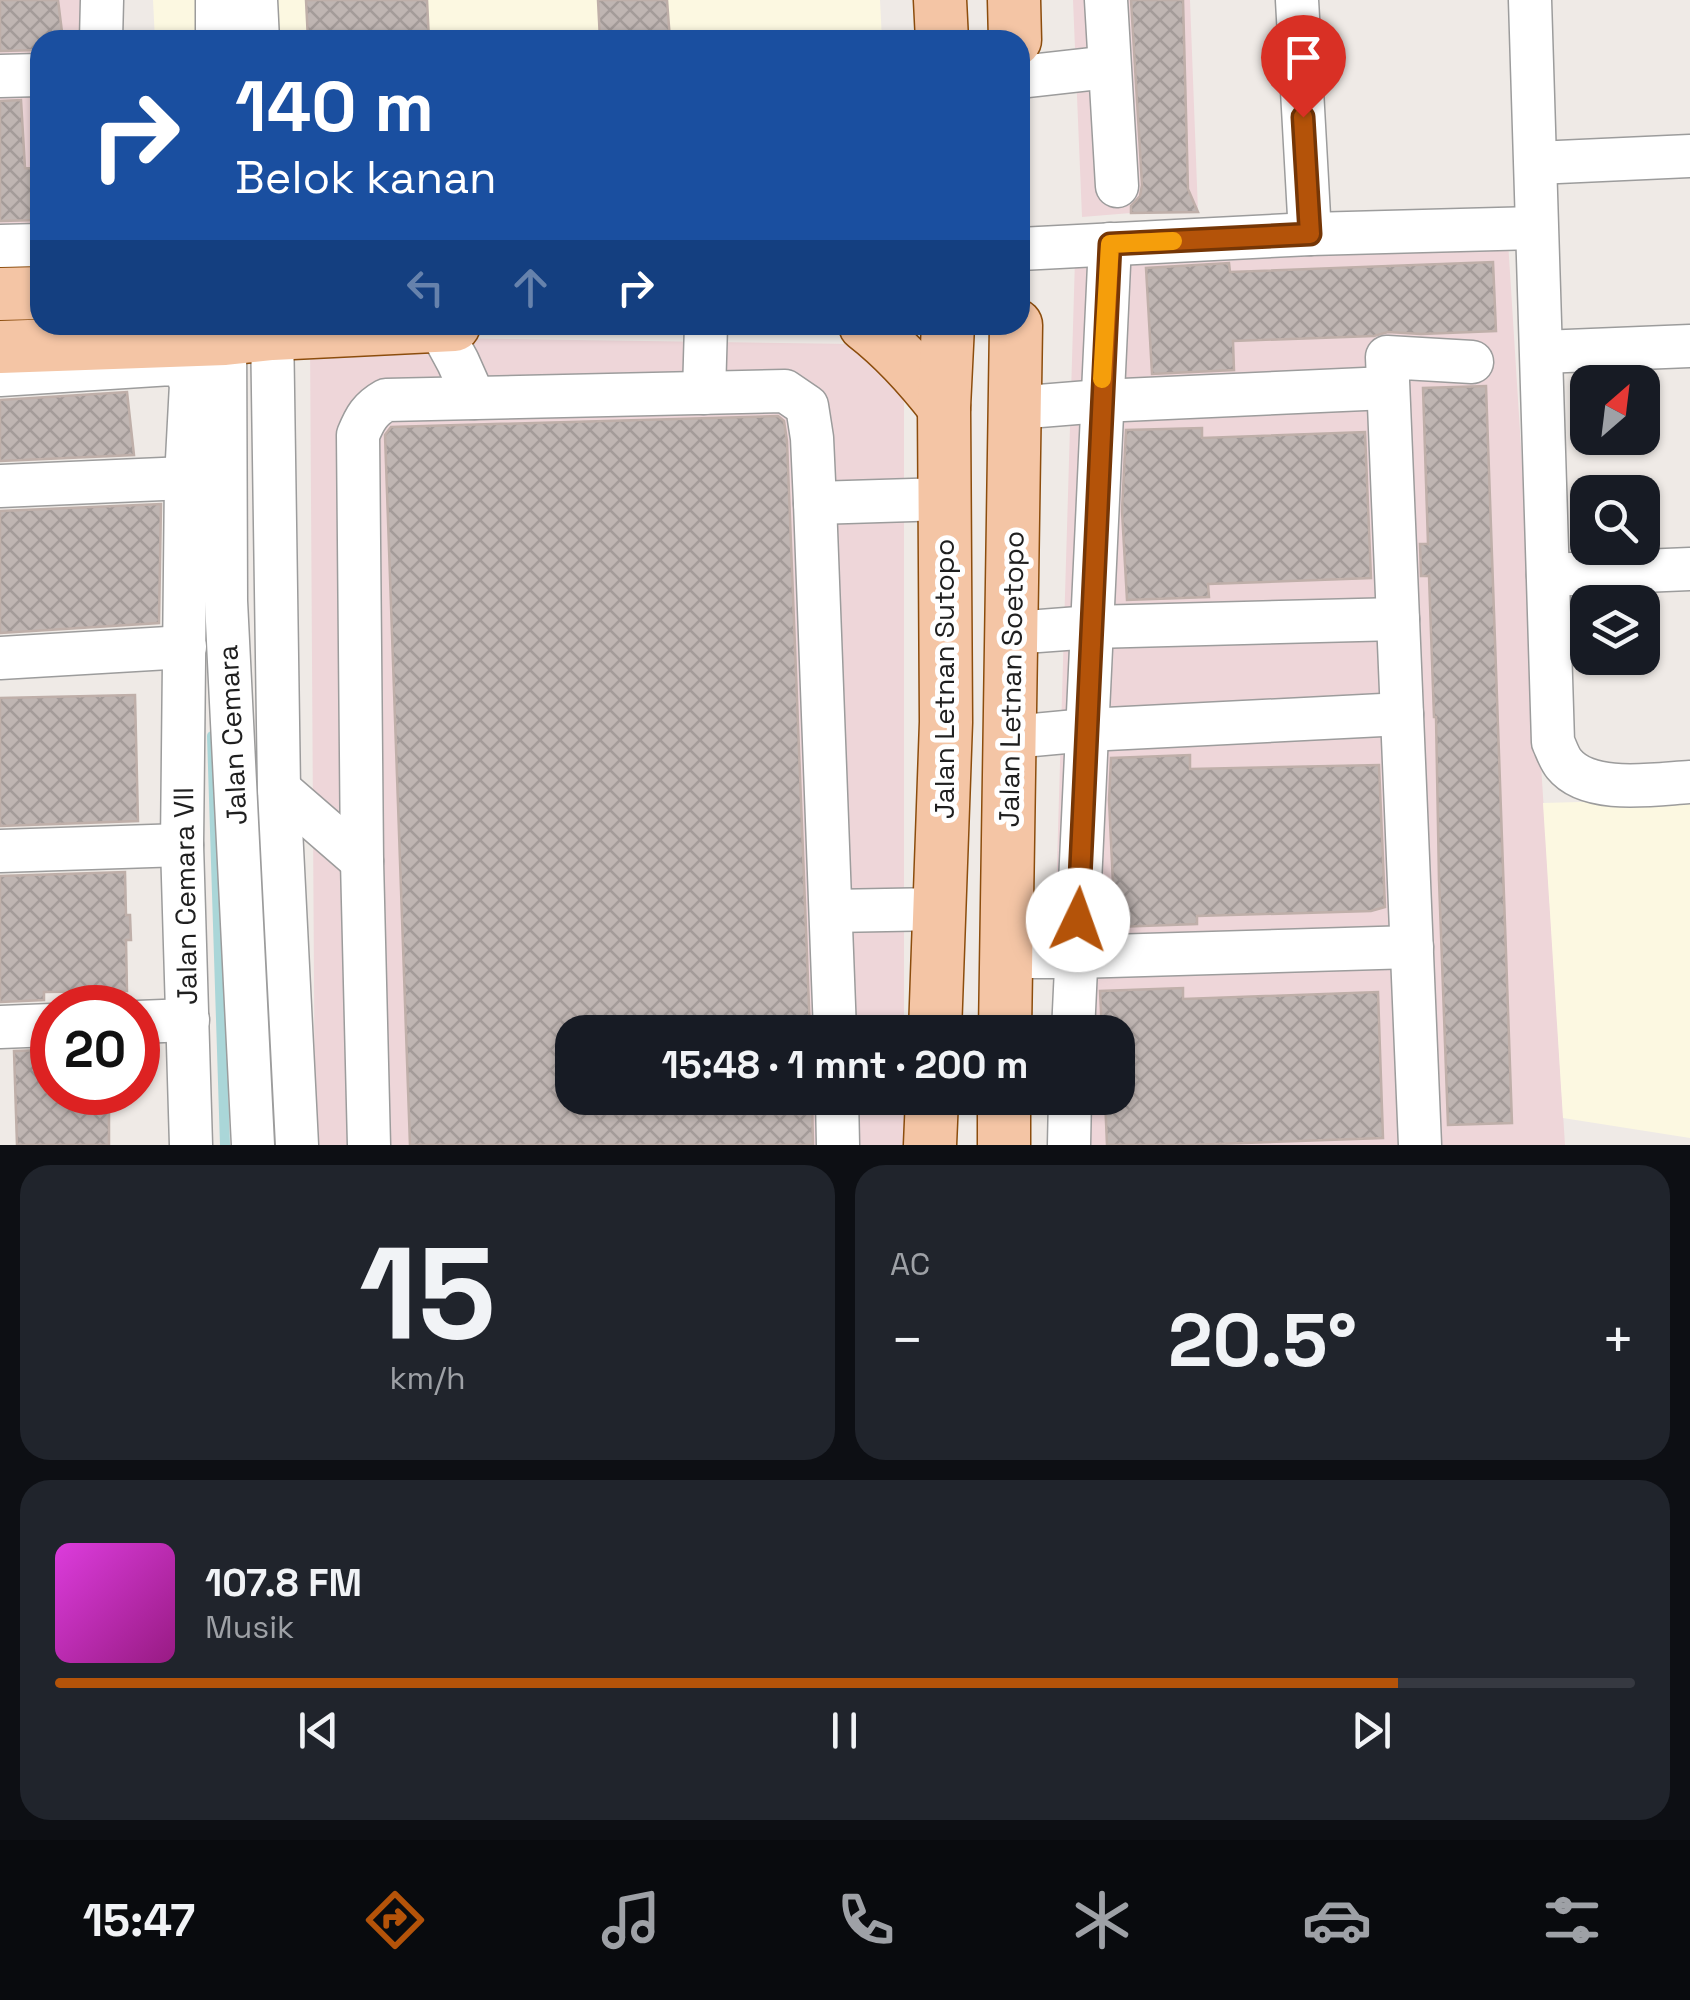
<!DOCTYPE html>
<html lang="id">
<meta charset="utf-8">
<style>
body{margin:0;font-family:"Space Grotesk",sans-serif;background:#20242c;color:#f1f3f6;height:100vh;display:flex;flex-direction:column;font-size:38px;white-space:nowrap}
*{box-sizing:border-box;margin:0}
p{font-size:32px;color:#9ea1a6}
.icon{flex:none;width:55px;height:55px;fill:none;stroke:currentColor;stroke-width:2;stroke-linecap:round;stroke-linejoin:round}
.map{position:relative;height:1145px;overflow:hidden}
.panel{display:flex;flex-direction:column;gap:20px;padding:20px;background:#0d0f14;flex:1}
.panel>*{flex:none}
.top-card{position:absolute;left:30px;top:30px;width:1000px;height:305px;border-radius:30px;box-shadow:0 2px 8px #0004;background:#1a4fa0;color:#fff;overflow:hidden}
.needle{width:65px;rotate:28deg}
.tools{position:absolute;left:1570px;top:365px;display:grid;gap:20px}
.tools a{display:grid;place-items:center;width:90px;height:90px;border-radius:20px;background:#171b24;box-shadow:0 2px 8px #0004;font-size:50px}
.speed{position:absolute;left:30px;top:985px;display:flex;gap:20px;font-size:50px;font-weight:700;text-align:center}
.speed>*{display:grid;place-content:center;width:130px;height:130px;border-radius:50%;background:#171b24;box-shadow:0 2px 8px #0004;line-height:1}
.speed .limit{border:15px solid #d22;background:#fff;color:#111}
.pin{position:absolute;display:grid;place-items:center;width:85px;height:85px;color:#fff;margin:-102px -42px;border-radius:50% 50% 50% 0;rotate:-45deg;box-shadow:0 0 10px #0007}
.pin .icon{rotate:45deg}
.me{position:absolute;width:110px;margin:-55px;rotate:3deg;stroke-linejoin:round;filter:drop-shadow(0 0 8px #0008)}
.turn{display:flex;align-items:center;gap:35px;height:210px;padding:0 40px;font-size:45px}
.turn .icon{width:130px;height:130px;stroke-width:2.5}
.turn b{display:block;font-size:70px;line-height:85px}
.lanes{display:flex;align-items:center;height:95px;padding:0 40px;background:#0003;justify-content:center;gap:50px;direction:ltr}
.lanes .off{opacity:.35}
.big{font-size:75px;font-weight:600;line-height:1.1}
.panel .tile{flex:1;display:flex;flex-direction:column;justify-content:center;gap:15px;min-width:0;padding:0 35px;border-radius:30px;background:#20242c}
.panel .dial{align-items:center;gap:0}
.dial b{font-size:130px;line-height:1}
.song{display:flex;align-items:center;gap:30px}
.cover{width:120px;height:120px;border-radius:15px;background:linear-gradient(135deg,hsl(300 70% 55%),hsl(310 70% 35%))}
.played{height:10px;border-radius:5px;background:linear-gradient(90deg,#b45309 85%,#363941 85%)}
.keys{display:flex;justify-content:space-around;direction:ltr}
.heat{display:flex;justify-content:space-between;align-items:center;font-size:55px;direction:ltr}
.panel .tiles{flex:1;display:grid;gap:20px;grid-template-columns:1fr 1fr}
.tile:last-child{grid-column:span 2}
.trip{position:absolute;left:555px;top:1015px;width:580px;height:100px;border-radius:30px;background:#171b24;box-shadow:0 2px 8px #0004;font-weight:600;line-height:100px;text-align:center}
.menu{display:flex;height:160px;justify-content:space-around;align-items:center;background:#090b0e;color:#9ea1a6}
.menu .icon{width:70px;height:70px}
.menu .selected{color:#b45309}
.menu b{font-size:45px;color:#f1f3f6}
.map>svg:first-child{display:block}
.commercial{fill:#eed6d9}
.education{fill:#fcf8e1}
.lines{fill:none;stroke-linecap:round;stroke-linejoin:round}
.stream{stroke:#aad6d8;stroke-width:10}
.building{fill:url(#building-cross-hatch);stroke:#bfafa9;stroke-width:2.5}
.minor-casing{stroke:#9c9c9c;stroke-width:45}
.major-casing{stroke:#8c4d0d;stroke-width:55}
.minor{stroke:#fff;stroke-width:42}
.major{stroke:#f4c5a5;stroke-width:52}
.route-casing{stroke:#753606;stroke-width:25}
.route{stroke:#b45309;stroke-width:18}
.slow{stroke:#f59e0b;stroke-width:18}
.labels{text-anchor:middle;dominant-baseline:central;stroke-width:10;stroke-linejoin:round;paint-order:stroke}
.street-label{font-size:28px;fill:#1f1f1f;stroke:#fff}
</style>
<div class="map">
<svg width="1690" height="1145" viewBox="0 0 1690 1145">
<defs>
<pattern id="building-cross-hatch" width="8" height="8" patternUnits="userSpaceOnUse" patternTransform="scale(2.5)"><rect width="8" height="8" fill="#bfb5b2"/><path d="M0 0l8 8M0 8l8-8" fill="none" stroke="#a49b99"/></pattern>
</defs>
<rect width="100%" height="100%" fill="#efeae6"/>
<g class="commercial">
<path d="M0 0H118L120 40H40V268L0 269Z"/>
<path d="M1073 0H1190L1198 212 1131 213 1082 217Z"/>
<path d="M1508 241 1565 1145H1049L1050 1098H1118V1032H1052L1075 259Z"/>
<path d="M310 336 855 344 904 393V1032H572V1098H904V1145H315Z"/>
</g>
<g class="education">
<path d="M153 0H880L882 40H155Z"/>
<path d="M1690 799V1138L1563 1118 1543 803Z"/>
</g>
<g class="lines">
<path class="stream" d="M212 736 225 1145"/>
</g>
<g class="building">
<path d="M0 0H58L63 40H40V50L0 51Z"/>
<path d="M306 0H427L429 40H308Z"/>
<path d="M598 0H667L670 40H600Z"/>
<path d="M1131 0H1183L1188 189 1198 212 1131 213V206L1140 196 1142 185Z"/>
<path d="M21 100 25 168 40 169V220L0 221V101Z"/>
<path d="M1493 262 1496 331 1421 334 1388 332 1374 336 1233 341 1234 370 1152 374 1146 268 1229 263 1230 272Z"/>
<path d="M1486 386 1512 1123 1448 1125 1439 880 1436 717H1434L1429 576H1421L1420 544H1428L1423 388Z"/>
<path d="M127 392 134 455 0 461V400Z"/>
<path d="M778 416 784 421 787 441 810 1032H572V1098H812L813 1145H410L385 435 391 427Z"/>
<path d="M1202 428V438L1365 432 1371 578 1208 584 1209 597 1127 600 1122 511 1126 430Z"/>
<path d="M161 504 159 623 0 633V511Z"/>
<path d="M135 695 138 821 0 826V698Z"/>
<path d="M1190 755V769L1379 765 1385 907 1371 911 1197 916V924L1115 927 1109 800 1111 758Z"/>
<path d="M125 872 126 915H130L131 940H126L127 991 44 992V1000L0 1002V876Z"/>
<path d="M1183 988V999L1378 992 1383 1138 1190 1145H1107L1105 1098H1118V1032H1102L1100 991Z"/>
<path d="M45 1050 46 1092H109V1145H17L14 1051Z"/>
</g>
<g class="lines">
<defs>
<g id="minor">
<path d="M217 0V40"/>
<path d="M256 0 258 40"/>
<path d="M1106 0 1117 186"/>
<path d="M1297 0 1310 234"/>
<path d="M1530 0 1553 742C1556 748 1559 758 1564 764 1589 795 1655 784 1690 782"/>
<path d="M101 40 102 0"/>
<path d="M0 76 40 75"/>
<path d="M1020 77 1109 67"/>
<path d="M1536 163 1690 156"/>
<path d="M0 246 40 245"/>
<path d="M1020 249 1310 234 1536 228"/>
<path d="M225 325 226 601 253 1145"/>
<path d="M272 325 279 789 297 1145"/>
<path d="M438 325 458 362 474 398"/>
<path d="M1542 352 1690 346"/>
<path d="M0 375 171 364 185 369 191 384 186 478 182 845 191 1145"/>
<path d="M704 393 706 325"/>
<path d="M1015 408 1101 401 1387 388"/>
<path d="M0 486 186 478"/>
<path d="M815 503 945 499"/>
<path d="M1548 575 1690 569"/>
<path d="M1012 633 1092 627 1398 619"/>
<path d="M0 658 185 647"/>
<path d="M1011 737 1087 730 1402 714"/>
<path d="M279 789 362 861"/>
<path d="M0 851 182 845"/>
<path d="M832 911 940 909"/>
<path d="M1005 957H1076L1412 947"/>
<path d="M138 1022 188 1020"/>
<path d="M0 1027 52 1025"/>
<path d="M1073 1032 1110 244"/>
<path d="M837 1098 838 1145"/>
<path d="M369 1145 362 861 358 435C365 418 370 409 386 400L785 391 807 406 812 438 815 503 835 1032"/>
<path d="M1069 1145 1070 1098"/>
<path d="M1420 1145 1387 357 1472 362"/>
</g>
<g id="major">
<path d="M940 0 942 40"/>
<path d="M1014 0 1015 40"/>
<path d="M0 294 40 293"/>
<path d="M865 325C896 349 920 376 944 407"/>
<path d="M0 347 225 339 272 334 454 325"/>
<path d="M935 1032 946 722 944 407 948 325"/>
<path d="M1005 1032 1016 325"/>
<path d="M930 1145 932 1098"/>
<path d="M1004 1145V1098"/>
</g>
</defs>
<use href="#minor" class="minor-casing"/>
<use href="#major" class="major-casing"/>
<use href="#minor" class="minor"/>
<use href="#major" class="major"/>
</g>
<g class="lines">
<defs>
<path id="route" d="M1078 920 1110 244 1310 234 1303 117"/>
</defs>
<use href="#route" class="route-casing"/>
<use href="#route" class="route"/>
<path class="slow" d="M1102 379 1110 244 1173 241"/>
</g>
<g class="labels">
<g class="street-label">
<text transform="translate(944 679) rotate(-90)">Jalan Letnan Sutopo</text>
<text transform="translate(1011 679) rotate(-89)">Jalan Letnan Soetopo</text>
<text transform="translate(232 735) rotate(-93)">Jalan Cemara</text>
<text transform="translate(185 896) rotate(-91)">Jalan Cemara VII</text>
</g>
</g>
</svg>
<div class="tools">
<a><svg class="needle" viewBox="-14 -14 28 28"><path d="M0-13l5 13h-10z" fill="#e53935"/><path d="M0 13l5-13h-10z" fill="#9ea1a6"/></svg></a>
<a><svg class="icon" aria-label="search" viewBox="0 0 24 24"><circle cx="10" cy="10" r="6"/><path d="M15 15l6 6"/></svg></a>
<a><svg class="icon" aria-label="layers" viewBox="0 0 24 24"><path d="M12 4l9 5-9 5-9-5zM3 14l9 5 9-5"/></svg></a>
</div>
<div class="speed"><div class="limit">20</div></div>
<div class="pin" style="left:1303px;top:117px;background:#d93025"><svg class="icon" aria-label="arrive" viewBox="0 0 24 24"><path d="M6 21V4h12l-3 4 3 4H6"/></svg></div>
<svg class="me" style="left:1078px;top:920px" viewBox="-20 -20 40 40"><circle r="19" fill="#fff"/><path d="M0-13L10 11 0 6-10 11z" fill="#b45309"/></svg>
<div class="trip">15:48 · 1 mnt · 200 m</div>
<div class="top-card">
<div class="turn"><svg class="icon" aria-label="right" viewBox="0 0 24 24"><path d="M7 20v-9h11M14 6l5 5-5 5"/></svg><div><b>140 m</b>Belok kanan</div></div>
<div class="lanes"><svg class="icon off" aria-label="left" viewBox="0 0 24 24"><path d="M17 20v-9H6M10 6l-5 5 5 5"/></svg><svg class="icon off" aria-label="ahead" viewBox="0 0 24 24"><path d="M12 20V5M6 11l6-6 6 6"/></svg><svg class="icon" aria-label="right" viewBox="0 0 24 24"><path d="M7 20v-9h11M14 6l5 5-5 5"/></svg></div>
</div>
</div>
<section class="panel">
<div class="tiles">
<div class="tile dial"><b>15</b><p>km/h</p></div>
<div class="tile"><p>AC</p>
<div class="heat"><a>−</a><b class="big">20.5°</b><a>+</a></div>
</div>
<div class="tile">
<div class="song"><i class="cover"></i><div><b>107.8 FM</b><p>Musik</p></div></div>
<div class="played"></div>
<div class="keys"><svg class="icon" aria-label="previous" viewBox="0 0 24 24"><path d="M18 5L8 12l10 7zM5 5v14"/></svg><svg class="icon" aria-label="pause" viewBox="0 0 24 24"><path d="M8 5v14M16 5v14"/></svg><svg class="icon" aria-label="next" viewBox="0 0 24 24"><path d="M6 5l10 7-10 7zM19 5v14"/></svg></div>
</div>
</div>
</section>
<nav class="menu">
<b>15:47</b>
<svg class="icon selected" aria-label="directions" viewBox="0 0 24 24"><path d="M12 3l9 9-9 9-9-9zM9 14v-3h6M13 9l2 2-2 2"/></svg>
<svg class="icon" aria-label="music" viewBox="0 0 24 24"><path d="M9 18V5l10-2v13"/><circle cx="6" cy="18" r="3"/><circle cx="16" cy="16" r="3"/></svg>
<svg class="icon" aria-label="phone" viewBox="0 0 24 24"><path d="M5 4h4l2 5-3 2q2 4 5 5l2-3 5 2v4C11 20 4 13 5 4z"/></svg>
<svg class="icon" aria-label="climate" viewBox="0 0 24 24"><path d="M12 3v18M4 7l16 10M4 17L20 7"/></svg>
<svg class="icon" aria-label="car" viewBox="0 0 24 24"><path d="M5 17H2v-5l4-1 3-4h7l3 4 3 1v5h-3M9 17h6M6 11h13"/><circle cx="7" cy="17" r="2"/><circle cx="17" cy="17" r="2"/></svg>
<svg class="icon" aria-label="filters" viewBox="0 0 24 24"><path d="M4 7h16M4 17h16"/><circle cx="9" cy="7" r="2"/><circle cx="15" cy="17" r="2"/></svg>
</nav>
